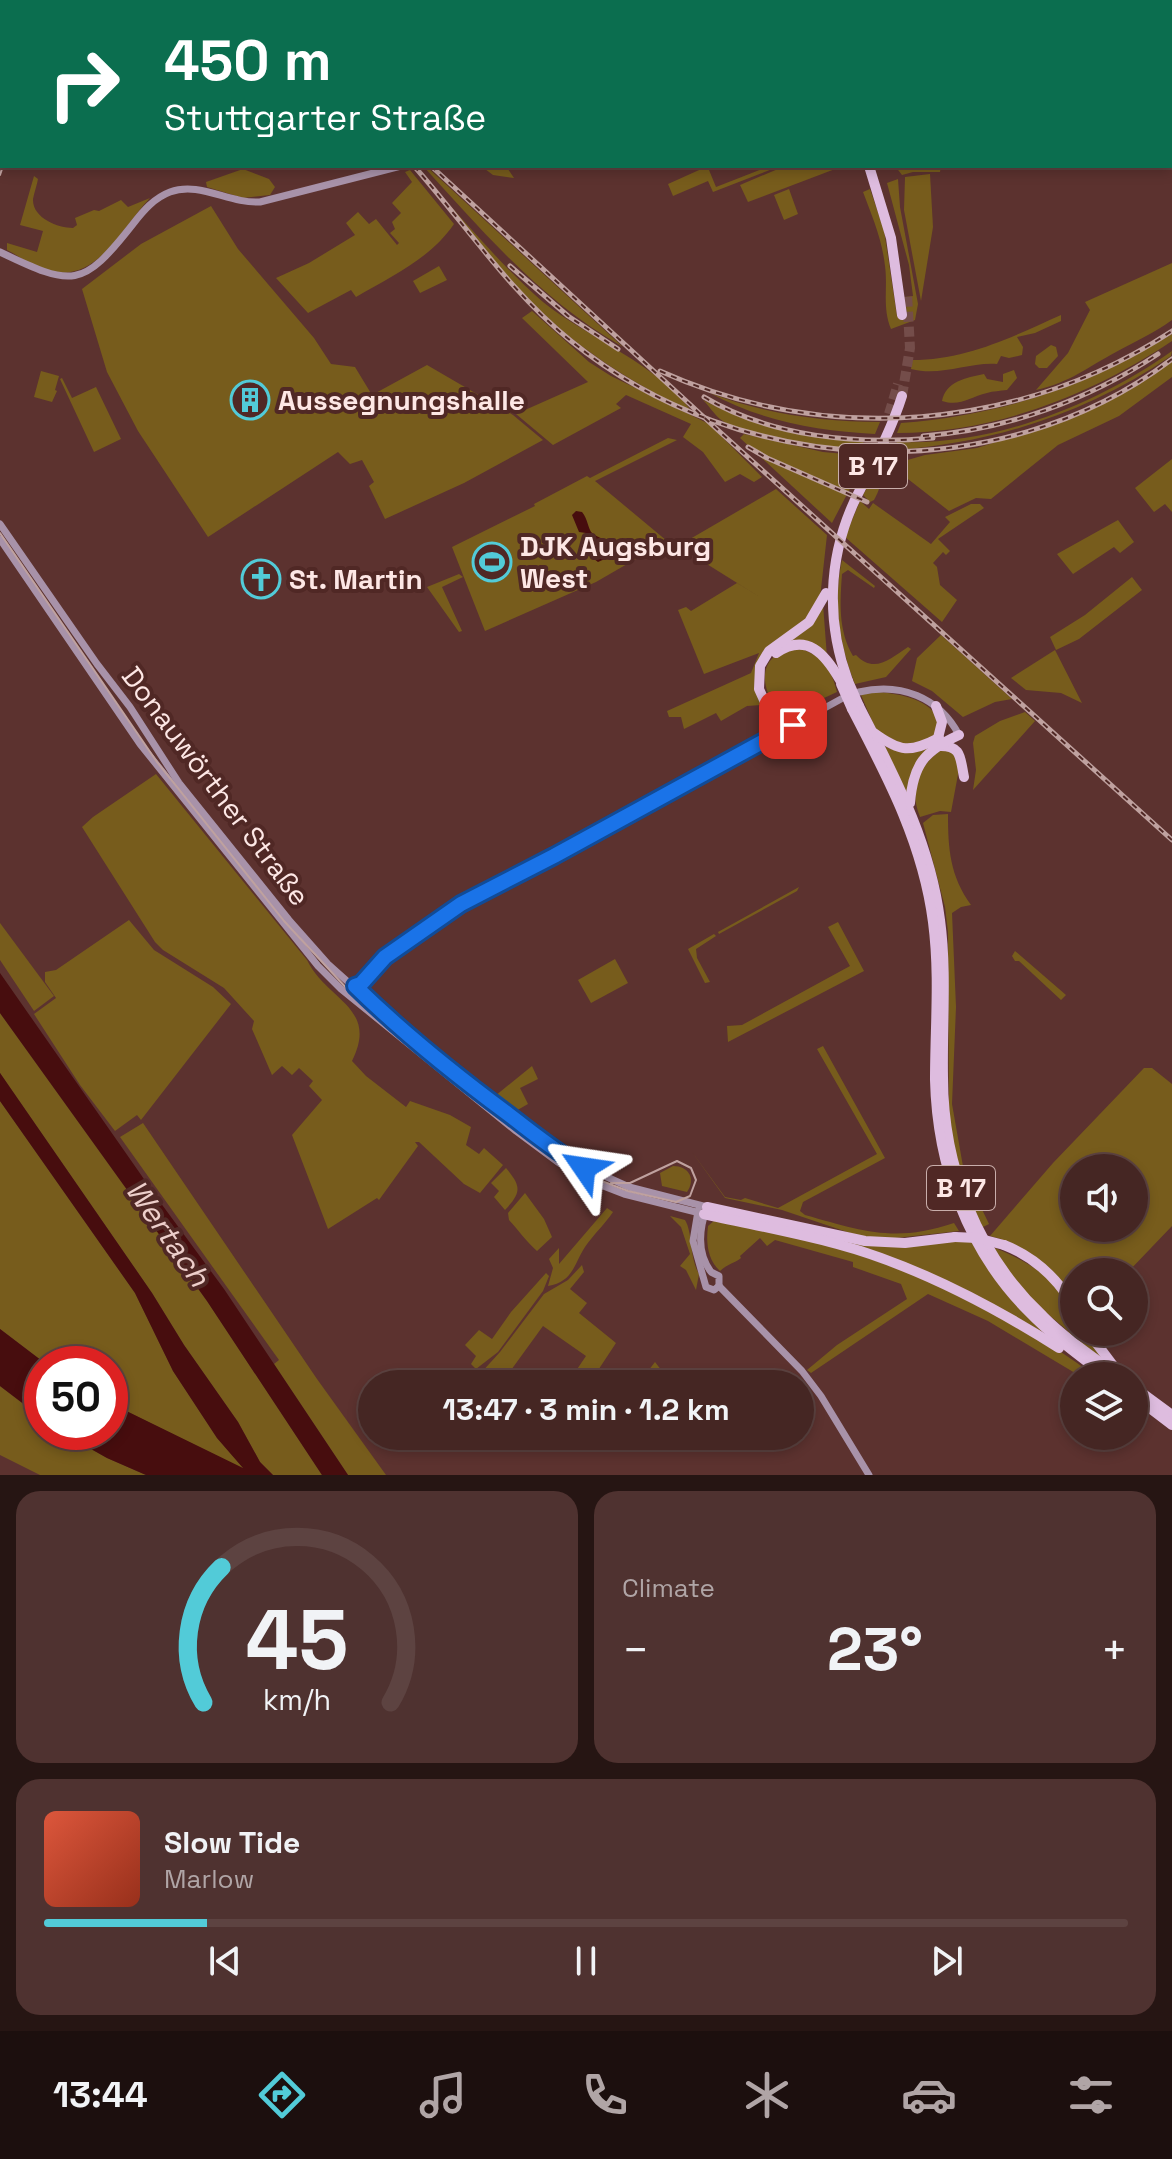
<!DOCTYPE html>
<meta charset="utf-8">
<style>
body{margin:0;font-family:"Space Grotesk",sans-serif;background:#4f3230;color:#f1f3f6;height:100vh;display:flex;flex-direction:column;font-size:30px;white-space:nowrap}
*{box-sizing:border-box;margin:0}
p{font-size:26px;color:#b0a5a6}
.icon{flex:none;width:44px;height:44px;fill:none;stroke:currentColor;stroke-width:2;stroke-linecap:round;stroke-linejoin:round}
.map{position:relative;height:1475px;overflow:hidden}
.details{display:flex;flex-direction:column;gap:16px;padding:16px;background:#261513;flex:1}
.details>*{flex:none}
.top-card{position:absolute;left:0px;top:0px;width:1172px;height:168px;box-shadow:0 4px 12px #0003,0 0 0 2px #5d4341;background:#0b6e4f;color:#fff;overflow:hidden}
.controls{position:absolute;left:1060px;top:1154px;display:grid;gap:16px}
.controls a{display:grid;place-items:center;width:88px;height:88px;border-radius:50%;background:#452623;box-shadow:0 4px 12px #0003,0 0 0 2px #5d4341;font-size:40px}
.speed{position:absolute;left:24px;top:1346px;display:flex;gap:16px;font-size:40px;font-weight:700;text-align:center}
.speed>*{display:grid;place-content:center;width:104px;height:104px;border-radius:50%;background:#452623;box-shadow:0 4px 12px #0003,0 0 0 2px #5d4341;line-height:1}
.speed .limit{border:12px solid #d22;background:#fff;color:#111}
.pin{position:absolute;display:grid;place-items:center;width:68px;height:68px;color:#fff;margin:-34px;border-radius:16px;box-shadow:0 4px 12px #0006}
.me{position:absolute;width:88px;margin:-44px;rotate:302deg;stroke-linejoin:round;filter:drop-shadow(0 0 6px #0008)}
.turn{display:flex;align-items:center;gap:28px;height:168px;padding:0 32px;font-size:36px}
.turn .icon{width:104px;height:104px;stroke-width:2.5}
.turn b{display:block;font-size:56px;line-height:68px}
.big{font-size:60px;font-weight:800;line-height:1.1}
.details .tile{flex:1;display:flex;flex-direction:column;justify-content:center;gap:12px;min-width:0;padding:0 28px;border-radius:24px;background:#4f3230}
.details .dial{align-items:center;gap:0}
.dial svg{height:208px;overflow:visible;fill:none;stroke:#5d4341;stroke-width:7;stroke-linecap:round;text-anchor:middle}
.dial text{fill:#f1f3f6;stroke:none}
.song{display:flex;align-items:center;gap:24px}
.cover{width:96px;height:96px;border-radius:12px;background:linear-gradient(135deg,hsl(10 70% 55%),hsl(10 70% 35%))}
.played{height:8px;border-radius:4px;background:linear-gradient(90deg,#52cbd8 15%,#5d4341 15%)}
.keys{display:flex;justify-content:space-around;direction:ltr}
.heat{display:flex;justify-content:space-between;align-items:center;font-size:44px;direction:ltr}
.details .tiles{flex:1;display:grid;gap:16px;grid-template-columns:1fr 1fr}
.tile:last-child{grid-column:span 2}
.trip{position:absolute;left:358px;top:1370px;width:456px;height:80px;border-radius:40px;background:#452623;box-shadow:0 4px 12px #0003,0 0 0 2px #5d4341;font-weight:800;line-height:80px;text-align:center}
.menu{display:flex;height:128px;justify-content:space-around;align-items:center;background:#1c0f0e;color:#b0a5a6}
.menu .icon{width:56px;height:56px}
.menu .on{color:#52cbd8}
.menu b{font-size:36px;color:#f1f3f6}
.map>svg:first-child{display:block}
.green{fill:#775c1c;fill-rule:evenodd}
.water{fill:#470d0e}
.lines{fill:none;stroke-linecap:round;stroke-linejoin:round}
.highway-tunnel{stroke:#744d4a;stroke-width:10;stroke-dasharray:10 5;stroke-linecap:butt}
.secondary{stroke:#a892a9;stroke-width:7}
.highway{stroke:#debcdf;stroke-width:10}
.tram{stroke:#bfa19f;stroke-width:2}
.rail-casing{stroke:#bfa19f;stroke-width:5}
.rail{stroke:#502825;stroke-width:2;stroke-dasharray:6;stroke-linecap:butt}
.highway-bridge{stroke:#debcdf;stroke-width:10}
.route-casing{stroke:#114b97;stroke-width:20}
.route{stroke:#1a73e8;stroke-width:14}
.labels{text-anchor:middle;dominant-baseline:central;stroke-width:8;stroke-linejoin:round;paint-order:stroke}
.shield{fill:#502825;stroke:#c9aeab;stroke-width:2}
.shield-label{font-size:26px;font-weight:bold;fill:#fde7e5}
.poi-label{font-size:28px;font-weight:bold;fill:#fde7e5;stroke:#502825;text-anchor:start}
.street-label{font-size:28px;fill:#fde7e5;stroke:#502825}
.water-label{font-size:30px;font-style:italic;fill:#edcfcb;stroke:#502825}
</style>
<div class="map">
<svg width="1172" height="1475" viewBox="0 0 1172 1475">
<rect width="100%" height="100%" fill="#5c322f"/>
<g class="green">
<path d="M423 166H426L623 347C542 301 485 234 423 166Z"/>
<path d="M481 166H506L514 178 493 175Z"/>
<path d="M708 166H720L709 170 716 187 770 166H780L713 192 708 181 673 196 668 184Z"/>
<path d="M785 166H843L748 202 740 185Z"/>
<path d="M895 166H941L940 172H913L902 175Z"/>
<path d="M243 169 269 179 275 187 270 195 243 198 207 187 206 182Z"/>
<path d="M410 170 454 224C430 259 392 276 356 297L351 290 308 313 276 278 309 263 355 235 346 223 358 212 369 224 376 219 397 245 399 243 390 233 395 229 392 222 401 213 392 203 412 182 405 172Z"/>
<path d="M930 174 933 227 921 301 904 210 905 177Z"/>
<path d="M34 176 38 179C37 185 34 193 33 199 32 218 58 228 73 228L77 225 75 218 94 210 99 211 121 200 128 207 150 198C121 228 97 286 45 270 32 266 19 256 7 250V243L37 252 43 231 20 225Z"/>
<path d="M898 179 900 207 918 304 915 320 891 329C882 307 888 288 885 266 882 239 872 216 863 192L870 189 884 230 897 316 907 315 905 297 913 296 909 265 887 183Z"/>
<path d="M789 189 798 214 784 220 774 195Z"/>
<path d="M444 199C476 234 507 271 543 302 588 338 659 365 692 412 639 386 588 356 544 314 507 279 476 238 444 199Z"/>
<path d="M211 206 238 249 314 338 331 364 355 367 372 395 427 365 513 415 543 440 464 483 385 519 369 486 374 482 362 460 350 464 338 452 208 537 138 431 107 372 82 289 141 244Z"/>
<path d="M1172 263V320C1154 333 1136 341 1116 352 1086 368 1071 382 1036 390L1068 353 1090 310 1085 302Z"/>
<path d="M439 266 447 280 420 293 413 281Z"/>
<path d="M532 311 589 362 611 376 709 424 762 477 754 482 740 474 725 482 703 452 683 437 691 424 626 395 616 404 621 408 553 445 516 414 588 382 522 318Z"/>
<path d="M1061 315V321L1035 333 1017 337 1023 347 1022 355 1009 358 1001 356 997 364C968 362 941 377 911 369L912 360C966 360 1012 337 1061 315Z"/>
<path d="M1172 334V341C1091 395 995 433 897 433L901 423C1002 415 1086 387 1172 334Z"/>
<path d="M1051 345 1056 347 1058 356 1047 368H1039L1035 364 1036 356Z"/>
<path d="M1172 351 1171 356C1087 413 995 443 894 450L897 442C993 446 1094 406 1172 351Z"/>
<path d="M1172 361V377L1119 416 1058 445 991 499 976 498 949 511 890 465 925 455 977 448 1065 420 1122 393Z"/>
<path d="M1014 370 1017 378 1007 390C1000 391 993 391 987 393 970 397 960 407 942 401 946 381 966 378 984 374L987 379 1003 382V374Z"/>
<path d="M41 371 59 376 55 390 57 391 52 402 34 397Z"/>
<path d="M62 378 72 398 96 387 121 439 94 452 60 379Z"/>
<path d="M710 393C764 414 823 422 880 422L875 434C817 431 761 421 710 393Z"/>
<path d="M703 400C754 426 808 438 864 441L860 450C828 447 744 438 720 419 714 414 709 406 703 400Z"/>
<path d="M744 434 823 452 867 456 832 523 740 438Z"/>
<path d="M668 438 677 440 595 481 667 541 596 582 485 631 452 547 535 506 534 504 587 476 590 478Z"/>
<path d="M1172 459V512L1165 504 1154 512 1135 488Z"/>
<path d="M877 470H880C883 480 879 491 874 500L870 502 863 495Z"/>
<path d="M776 489 827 535 820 598 811 617 776 643 755 674V686L761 705 747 706 721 721 716 713 684 729 681 717H669L667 711 751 673 759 653 704 674 678 610 686 607 691 611 737 583 771 604 678 546Z"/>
<path d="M860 501 869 509 873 503 931 544 950 522 945 517 971 504H980L984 508 938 539 950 551 946 555 943 552 933 563 937 567 940 585 957 600 942 622 845 537Z"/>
<path d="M1118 520 1134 542 1120 553 1114 547 1073 574 1057 554Z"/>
<path d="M842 560 875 586 874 588 848 570 842 574C840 602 838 630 853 656L856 655C874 674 890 659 908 647L911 649 886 677 855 684 853 679C839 641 833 601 842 560Z"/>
<path d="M459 574 463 577 442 587 462 631 459 632 427 587Z"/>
<path d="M1132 577 1142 590 1079 639 1056 650 1050 637 1085 615Z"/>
<path d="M823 604 827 657C801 634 758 642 761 683 763 697 774 711 776 723 730 632 800 662 823 604Z"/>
<path d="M941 635 1012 699 995 702 963 717 932 691 912 681 917 658Z"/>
<path d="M797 648C821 654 831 667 837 692L785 716C767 703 754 668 778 654 783 651 791 649 797 648Z"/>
<path d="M1055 650 1082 703 1061 693 1026 690 1011 678Z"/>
<path d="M876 692C895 693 927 698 937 717 939 721 939 725 940 730L929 740 904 746 876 730 861 695Z"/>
<path d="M1025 712 1035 721 973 790 976 770 973 743 975 736 1000 721Z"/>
<path d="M882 745C900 754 912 752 931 747L909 799Z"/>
<path d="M941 750 954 752 959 769 951 812 940 811 920 817C909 790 917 768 941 750Z"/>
<path d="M156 774 307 960C327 1001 379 1007 352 1061L366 1076 406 1107 410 1101 450 1115 471 1127 466 1145 479 1154 484 1148 503 1165 480 1193 464 1184 419 1142H415L418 1146 379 1200 377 1198 328 1229 292 1135 322 1100 309 1086 313 1081 299 1068 292 1075 282 1066 272 1075 252 1029 254 1021 224 988 163 950 155 942 82 827 93 817Z"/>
<path d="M948 814C948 849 950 876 971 905L961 907 952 913 956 1007 952 1104 964 1172 989 1224 981 1228 963 1186 949 1126 948 932 945 907 923 823 933 815Z"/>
<path d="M799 887 797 891 719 934 718 932Z"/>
<path d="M129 920 154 950 213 987 231 1004 141 1120 137 1115 115 1131 80 1085 34 1014 56 998 45 982V972L56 970Z"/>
<path d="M838 922 864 971 728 1042 727 1026 742 1025 850 966 828 927Z"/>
<path d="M0 923 54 996 34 1011 0 960Z"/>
<path d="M714 934 716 936 696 949 697 958 710 982 705 983 688 949Z"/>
<path d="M1015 951 1066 995 1061 1000 1019 961H1015L1012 956Z"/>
<path d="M615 959 628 983 591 1003 578 980Z"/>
<path d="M0 1013 207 1301 322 1475H273L260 1462 238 1422 184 1345 152 1293 0 1073Z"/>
<path d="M823 1046 885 1158 803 1202 800 1211 805 1215C862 1231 895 1243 954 1223L959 1231 887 1239 862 1237 782 1210 725 1198 692 1152 725 1197 741 1200 745 1198 778 1208 877 1154 817 1049Z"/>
<path d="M532 1066 538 1079 520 1088 528 1104 514 1112 495 1096Z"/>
<path d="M1144 1068H1152L1172 1084V1226L1128 1272H1074V1301L1001 1239 990 1236 1053 1163ZM1074 1168H1134V1228H1074Z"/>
<path d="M0 1101 135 1293 173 1371 217 1438 245 1470 110 1403V1364H46L0 1329Z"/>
<path d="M143 1123 317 1379 386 1475H348L274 1364 279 1360 120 1137Z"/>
<path d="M673 1166C689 1166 696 1179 687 1192L662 1186 660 1173Z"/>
<path d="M506 1168C521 1186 522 1192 505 1210L494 1197 499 1191 491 1183Z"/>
<path d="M525 1193 544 1219 552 1237 537 1251C526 1241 519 1231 509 1220L508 1213Z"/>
<path d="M607 1208 613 1212C605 1224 593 1235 585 1247 574 1264 573 1282 548 1286L553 1268 549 1259 559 1248V1264Z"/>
<path d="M670 1216 685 1220C693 1233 689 1256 699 1274L696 1290 686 1270 680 1266 690 1254 681 1227Z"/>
<path d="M716 1219C751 1227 788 1234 823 1244 919 1271 1015 1316 1095 1376H1080L988 1321 928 1294 811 1373 807 1370 837 1345 907 1299 901 1284 853 1267V1262L775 1240 767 1246 760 1238 740 1256 741 1258C735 1263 727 1264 720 1271 707 1259 706 1242 708 1226Z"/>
<path d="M841 1240 972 1241 1048 1335 996 1306Z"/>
<path d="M990 1246C1028 1261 1074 1285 1074 1332H1085L1106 1362 1070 1337 1068 1331 1024 1294Z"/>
<path d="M582 1265 584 1272 570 1289 587 1303 579 1313 616 1343 589 1384H567L586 1356 543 1326 501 1384H487L480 1374 500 1352 544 1294 568 1280Z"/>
<path d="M546 1273 549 1276 543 1291 498 1352 476 1369 471 1364 476 1356 465 1345 479 1330 492 1339 511 1312Z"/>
<path d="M655 1362 672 1384H658L645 1375Z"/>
<path d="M0 1386 42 1418V1432H61L107 1458 146 1475H40L0 1455Z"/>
</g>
<g class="water">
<path d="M576 511 582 512C588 519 588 529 592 533 596 537 603 538 608 542L612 551 607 558 598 562 590 556V537L586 533 579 532 572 515Z"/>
<path d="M0 973 160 1202 224 1289 348 1475H322L207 1301 0 1013Z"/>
<path d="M0 1073 152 1293 184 1345 238 1422 260 1462 273 1475H146L107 1458 61 1432H110V1403L243 1468 217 1438 173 1371 135 1293 0 1101Z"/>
<path d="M0 1329 46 1364H42V1418L0 1386Z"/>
</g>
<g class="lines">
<g class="highway-tunnel">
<path d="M902 396 910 348 907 294"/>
<path d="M889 414 898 384"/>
</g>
<g class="secondary">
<path d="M720 2 725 0"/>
<path d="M0 252C73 287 82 289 133 224 143 211 154 198 170 192 200 181 229 204 260 202L401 166"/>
<path d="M0 524 97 664 130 707 179 783 289 920 328 964 405 1033 487 1099 569 1160 629 1187 707 1207C699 1229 696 1252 711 1272L719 1276V1286"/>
<path d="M0 539 140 744 318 966 341 989 516 1131 559 1163 593 1182 624 1194 704 1214"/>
<path d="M859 692C900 682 939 697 959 735"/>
<path d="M355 986 357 980 366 971 461 904 612 825 841 699"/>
<path d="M354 987 374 969"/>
<path d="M698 1211 693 1241 706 1287 714 1290 719 1286"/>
<path d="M719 1286 802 1371 821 1396 869 1475"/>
</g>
<g class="highway">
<path d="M784 0 785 2"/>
<path d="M798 0 799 2"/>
<path d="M806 0 807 2"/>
<path d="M869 166 891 238 902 315"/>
<path d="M776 653C807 632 825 654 840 680"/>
<path d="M848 681C826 622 828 559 854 502 871 467 890 434 902 396"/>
<path d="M859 706C894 775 930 841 940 920 947 972 942 1024 943 1077 943 1166 977 1254 1043 1316 1066 1339 1093 1357 1119 1376"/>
<path d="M936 706 942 722 938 738"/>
<path d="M852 709C888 778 923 844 933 922 940 975 935 1027 935 1080 937 1165 967 1249 1027 1310 1051 1335 1078 1355 1106 1376"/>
<path d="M775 712 788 719H805"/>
<path d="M779 733 759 689 760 666 769 651 809 622 826 593"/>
<path d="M874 733C900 752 910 753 939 738"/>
<path d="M939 746C962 745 960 758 964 777"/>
<path d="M910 803C913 765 924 751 959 735"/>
<path d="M707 1207 865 1241 905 1243 955 1237"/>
<path d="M704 1214C748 1224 793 1232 837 1244 915 1265 991 1305 1059 1348"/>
<path d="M1004 1245C1035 1257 1057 1278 1074 1306"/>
<path d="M1088 1332 1115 1368"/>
<path d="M1134 1387 1172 1415"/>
<path d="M1134 1396 1172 1425"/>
</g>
<g class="tram">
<path d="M0 129 2 132"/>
<path d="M0 175 3 166"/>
<path d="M0 533 157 762 284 921 350 992 402 1037 555 1157 599 1180 628 1191 676 1202 690 1196 696 1180 691 1168 677 1161 630 1183H611"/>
</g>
<defs>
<g id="rail">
<path d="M247 0 249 2"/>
<path d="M265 0 267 2"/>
<path d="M414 166C466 225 509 291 571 341 740 478 996 492 1172 359"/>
<path d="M431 166 720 432 1172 840"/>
<path d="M510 266 568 316 618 349"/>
<path d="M660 371C827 446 1019 431 1172 331"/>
<path d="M704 397C771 437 857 445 933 438"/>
<path d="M923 436C1007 430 1088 400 1158 354"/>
<path d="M748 447 767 458 867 502"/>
</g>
</defs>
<use href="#rail" class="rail-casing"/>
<use href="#rail" class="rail"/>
<g class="highway-bridge">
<path d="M848 681 859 706"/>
<path d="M841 684 852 709"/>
<path d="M955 1237 977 1238 1004 1245"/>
</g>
</g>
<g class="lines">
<defs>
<path id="route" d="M584 1168C557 1153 533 1133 508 1114 454 1074 403 1033 355 986L361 984 385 957 461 904 554 856 793 725"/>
</defs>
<use href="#route" class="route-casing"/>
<use href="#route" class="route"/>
</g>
<defs>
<symbol id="building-ring" viewBox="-11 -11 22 22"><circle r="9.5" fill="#502825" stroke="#52cbd8" stroke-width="1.5"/><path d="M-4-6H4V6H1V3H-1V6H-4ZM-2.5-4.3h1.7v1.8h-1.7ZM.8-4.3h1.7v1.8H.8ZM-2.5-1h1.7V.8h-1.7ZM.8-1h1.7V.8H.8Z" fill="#52cbd8"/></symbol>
<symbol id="stadium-ring" viewBox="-11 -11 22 22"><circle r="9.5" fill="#502825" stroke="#52cbd8" stroke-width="1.5"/><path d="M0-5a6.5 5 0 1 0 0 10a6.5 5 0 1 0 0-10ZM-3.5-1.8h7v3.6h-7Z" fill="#52cbd8"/></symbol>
<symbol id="church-ring" viewBox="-11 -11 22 22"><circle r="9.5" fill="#502825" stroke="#52cbd8" stroke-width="1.5"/><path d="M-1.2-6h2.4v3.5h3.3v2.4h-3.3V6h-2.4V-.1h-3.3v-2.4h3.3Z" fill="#52cbd8"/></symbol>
</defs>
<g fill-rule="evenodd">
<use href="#building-ring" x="228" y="378" width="44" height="44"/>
<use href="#stadium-ring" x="470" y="540" width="44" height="44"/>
<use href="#church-ring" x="239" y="557" width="44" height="44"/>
</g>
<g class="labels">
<g class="shield">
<rect x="839" y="444" width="68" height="44" rx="6"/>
<rect x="927" y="1166" width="68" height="44" rx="6"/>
</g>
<g class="shield-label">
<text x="873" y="466">B 17</text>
<text x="961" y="1188">B 17</text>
</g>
<g class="poi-label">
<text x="278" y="400">Aussegnungshalle</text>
<text x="520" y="546">DJK Augsburg<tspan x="520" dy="32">West</tspan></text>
<text x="289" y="579">St. Martin</text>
</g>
<g class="street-label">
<text transform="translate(216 786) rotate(53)">Donauwörther Straße</text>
</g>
<g class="water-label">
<text transform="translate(168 1233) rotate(55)">Wertach</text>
</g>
</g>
</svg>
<div class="controls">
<a><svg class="icon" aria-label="sound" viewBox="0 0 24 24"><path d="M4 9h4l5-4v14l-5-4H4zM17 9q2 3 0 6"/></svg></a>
<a><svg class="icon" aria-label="search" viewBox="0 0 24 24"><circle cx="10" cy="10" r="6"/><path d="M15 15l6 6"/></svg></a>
<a><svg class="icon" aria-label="layers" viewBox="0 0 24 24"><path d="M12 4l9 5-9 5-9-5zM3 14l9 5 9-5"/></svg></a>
</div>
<div class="speed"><div class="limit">50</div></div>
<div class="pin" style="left:793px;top:725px;background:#d93025"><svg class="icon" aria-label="arrive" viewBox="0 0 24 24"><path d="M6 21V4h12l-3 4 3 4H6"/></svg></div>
<svg class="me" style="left:584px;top:1168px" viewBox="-20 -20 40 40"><path d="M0-17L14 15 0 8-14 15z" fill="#1a73e8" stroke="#fff" stroke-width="4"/></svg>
<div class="trip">13:47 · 3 min · 1.2 km</div>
<div class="top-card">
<div class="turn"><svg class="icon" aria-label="right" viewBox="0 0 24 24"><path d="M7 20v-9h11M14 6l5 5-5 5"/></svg><div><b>450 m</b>Stuttgarter Straße</div></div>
</div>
</div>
<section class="details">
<div class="tiles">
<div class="tile dial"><svg viewBox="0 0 100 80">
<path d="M14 69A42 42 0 1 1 86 69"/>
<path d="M14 69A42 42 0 0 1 21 17" stroke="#52cbd8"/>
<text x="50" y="56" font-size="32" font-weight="700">45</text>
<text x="50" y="72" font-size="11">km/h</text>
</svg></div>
<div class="tile"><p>Climate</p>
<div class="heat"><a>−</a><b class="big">23°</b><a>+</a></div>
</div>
<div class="tile">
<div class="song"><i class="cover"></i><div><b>Slow Tide</b><p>Marlow</p></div></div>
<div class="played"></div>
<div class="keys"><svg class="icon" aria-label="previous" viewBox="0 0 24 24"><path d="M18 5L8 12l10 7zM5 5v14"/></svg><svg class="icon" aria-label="pause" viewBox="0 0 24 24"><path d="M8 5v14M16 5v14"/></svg><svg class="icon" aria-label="next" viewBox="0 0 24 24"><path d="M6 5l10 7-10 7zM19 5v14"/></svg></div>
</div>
</div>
</section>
<nav class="menu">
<b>13:44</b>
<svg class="icon on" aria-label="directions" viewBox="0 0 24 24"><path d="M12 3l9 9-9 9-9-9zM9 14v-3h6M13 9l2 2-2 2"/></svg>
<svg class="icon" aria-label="music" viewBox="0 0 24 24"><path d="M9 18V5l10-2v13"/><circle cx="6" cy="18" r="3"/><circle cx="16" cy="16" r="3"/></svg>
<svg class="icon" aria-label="phone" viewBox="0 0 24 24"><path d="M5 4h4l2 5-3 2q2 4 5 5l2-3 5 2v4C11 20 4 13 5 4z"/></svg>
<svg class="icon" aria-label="climate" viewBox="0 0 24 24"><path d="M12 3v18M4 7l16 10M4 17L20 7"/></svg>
<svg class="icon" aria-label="car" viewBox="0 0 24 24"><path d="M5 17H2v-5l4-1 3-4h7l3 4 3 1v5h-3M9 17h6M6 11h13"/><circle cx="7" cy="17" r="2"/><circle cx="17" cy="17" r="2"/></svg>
<svg class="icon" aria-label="filters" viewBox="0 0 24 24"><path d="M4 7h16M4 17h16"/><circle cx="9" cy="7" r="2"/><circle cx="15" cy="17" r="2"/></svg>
</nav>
